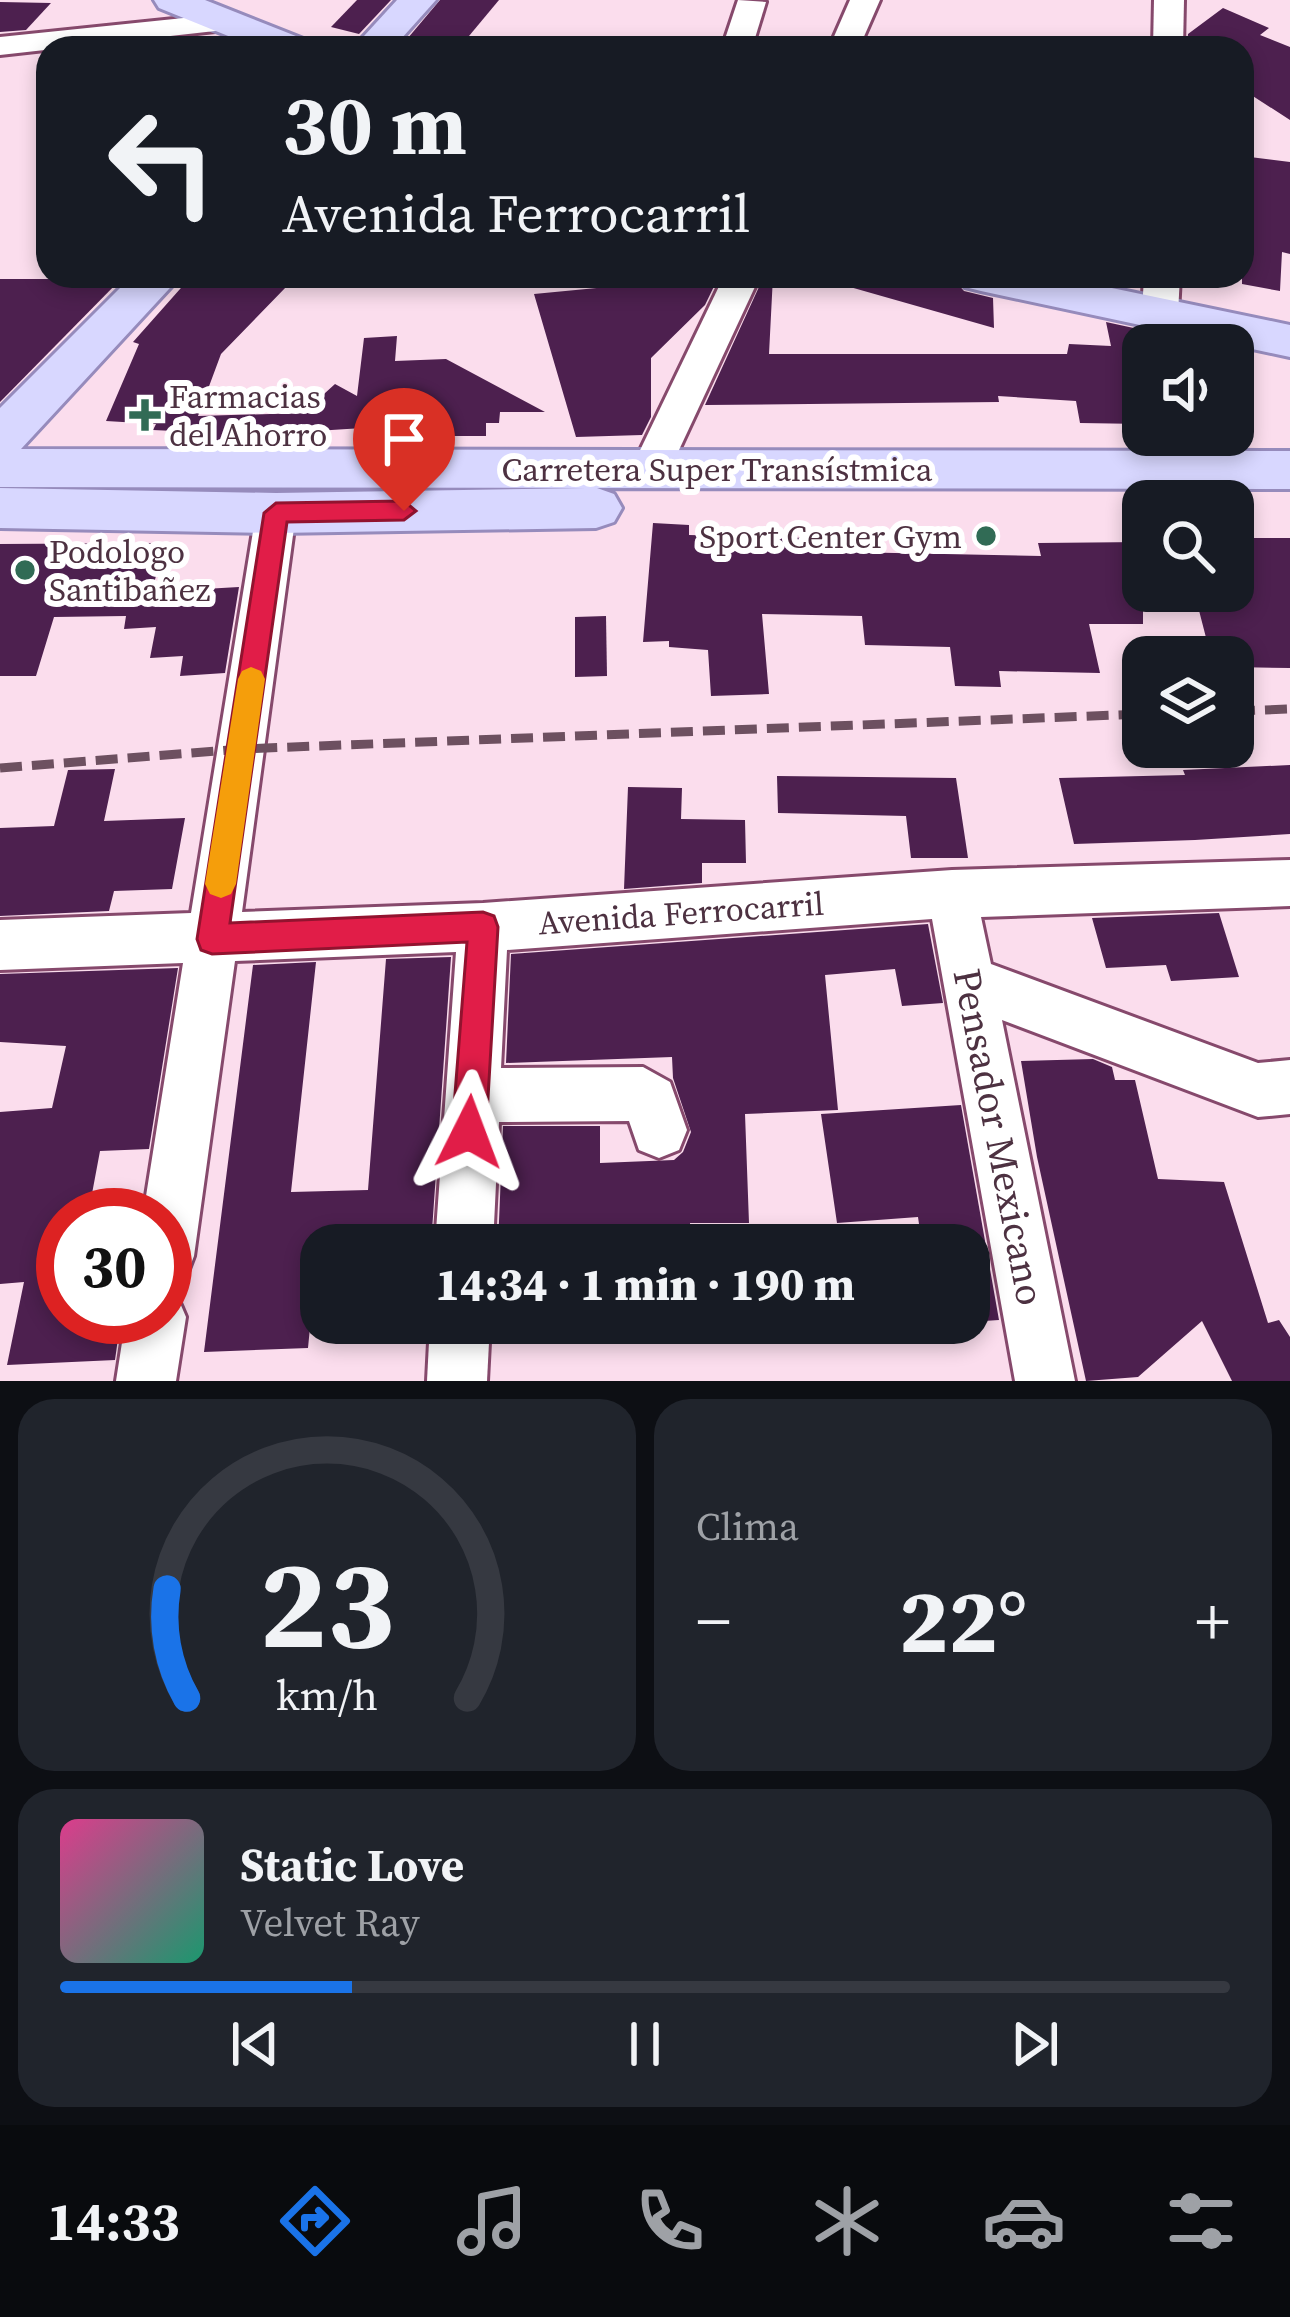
<!DOCTYPE html>
<html lang="es">
<meta charset="utf-8">
<style>
body{margin:0;font-family:"Source Serif 4",serif;background:#20242c;color:#f1f3f6;height:100vh;display:flex;flex-direction:column;font-size:45px;white-space:nowrap}
*{box-sizing:border-box;margin:0}
p{font-size:39px;color:#9ea1a6}
.icon{flex:none;width:66px;height:66px;fill:none;stroke:currentColor;stroke-width:2;stroke-linecap:round;stroke-linejoin:round}
.map{position:relative;height:1381px;overflow:hidden}
.details{display:flex;flex-direction:column;gap:18px;padding:18px;background:#0d0f14;flex:1}
.details>*{flex:none}
.top-card{position:absolute;left:36px;top:36px;width:1218px;height:252px;border-radius:36px;box-shadow:0 6px 18px #0003;background:#171b24;color:#f1f3f6;overflow:hidden}
.tools{position:absolute;left:1122px;top:324px;display:grid;gap:24px}
.tools a{display:grid;place-items:center;width:132px;height:132px;border-radius:24px;background:#171b24;box-shadow:0 6px 18px #0003;font-size:60px}
.speed{position:absolute;left:36px;top:1188px;display:flex;gap:24px;font-size:60px;font-weight:700;text-align:center}
.speed>*{display:grid;place-content:center;width:156px;height:156px;border-radius:50%;background:#171b24;box-shadow:0 6px 18px #0003;line-height:1}
.speed .limit{border:18px solid #d22;background:#fff;color:#111}
.pin{position:absolute;display:grid;place-items:center;width:102px;height:102px;color:#fff;margin:-123px -51px;border-radius:50% 50% 50% 0;rotate:-45deg;box-shadow:0 0 12px #0007}
.pin .icon{rotate:45deg}
.me{position:absolute;width:132px;margin:-66px;rotate:3deg;stroke-linejoin:round;filter:drop-shadow(0 0 9px #0008)}
.turn{display:flex;align-items:center;gap:42px;height:252px;padding:0 48px;font-size:54px}
.turn .icon{width:156px;height:156px;stroke-width:2.5}
.turn b{display:block;font-size:84px;line-height:102px}
.big{font-size:90px;font-weight:800;line-height:1.1}
.details .card{flex:1;display:flex;flex-direction:column;justify-content:center;gap:18px;min-width:0;padding:0 42px;border-radius:36px;background:#20242c}
.details .dial{align-items:center;gap:0}
.dial svg{height:312px;overflow:visible;fill:none;stroke:#363941;stroke-width:7;stroke-linecap:round;text-anchor:middle}
.dial text{fill:#f1f3f6;stroke:none}
.song{display:flex;align-items:center;gap:36px}
.cover{width:144px;height:144px;border-radius:18px;background:linear-gradient(135deg,hsl(330 70% 55%),hsl(160 70% 35%))}
.played{height:12px;border-radius:6px;background:linear-gradient(90deg,#1a73e8 25%,#363941 25%)}
.keys{display:flex;justify-content:space-around;direction:ltr}
.heat{display:flex;justify-content:space-between;align-items:center;font-size:66px;direction:ltr}
.details .tiles{flex:1;display:grid;gap:18px;grid-template-columns:1fr 1fr}
.card:last-child{grid-column:span 2}
.trip{position:absolute;left:300px;top:1224px;width:690px;height:120px;border-radius:36px;background:#171b24;box-shadow:0 6px 18px #0003;font-weight:800;line-height:120px;text-align:center}
.tab-bar{display:flex;height:192px;justify-content:space-around;align-items:center;background:#090b0e;color:#9ea1a6}
.tab-bar .icon{width:84px;height:84px}
.tab-bar .on{color:#1a73e8}
.tab-bar b{font-size:54px;color:#f1f3f6}
.map>svg:first-child{display:block}
.building{fill:#4d204f}
.lines{fill:none;stroke-linecap:round;stroke-linejoin:round}
.minor-casing{stroke:#86496c;stroke-width:6}
.major-casing{stroke:#968bbc;stroke-width:6}
.minor{fill:#fff;fill-rule:evenodd}
.major{fill:#d8d7ff;fill-rule:evenodd}
.rail{stroke:#6d5060;stroke-width:9;stroke-dasharray:22 10;stroke-linecap:butt}
.route{fill:#e11d48;stroke:#92132f;stroke-width:3}
.slow{fill:#f59e0b}
.poi-dot{fill:#316b55;stroke:#fff;stroke-width:4.5}
.labels{text-anchor:middle;dominant-baseline:central;stroke-width:12;stroke-linejoin:round;paint-order:stroke}
.poi-label{font-size:33px;fill:#4d3141;stroke:#fff;text-anchor:start}
.street-label{font-size:33px;fill:#4d3141;stroke:#fff}
.near-street-label{font-size:39px;fill:#4d3141;stroke:#fff}
</style>
<div class="map">
<svg width="1290" height="1381" viewBox="0 0 1290 1381">
<rect width="100%" height="100%" fill="#fbdded"/>
<g class="building">
<path d="M357 0H391L359 34 331 27Z"/>
<path d="M440 0H499L459 48 402 45Z"/>
<path d="M0 2 51 3 26 30 0 32Z"/>
<path d="M1223 8 1269 28 1260 35 1290 47V120L1242 89V48H1187L1188 34Z"/>
<path d="M1242 156 1290 162V254L1282 252 1280 291 1242 284V220L1250 186 1242 185Z"/>
<path d="M210 276H250L287 286 221 354 198 416 303 413 335 384 357 396 364 338 397 336 395 361 446 359 545 412H500L499 423H486V436H441L442 424 410 425 300 432 297 443 273 445 169 443 174 431 153 430 156 424 106 421 139 344 133 342 188 280Z"/>
<path d="M608 276H719L705 305 651 358V417L642 435 576 437 534 294 607 287Z"/>
<path d="M764 276H773L769 354H1067L1069 344 1111 346 1106 322 1212 345H1143V424L1080 423 1076 401 998 396 999 402 705 405Z"/>
<path d="M852 276 957 283 964 291 993 298 994 328 850 287Z"/>
<path d="M0 279H121L0 402Z"/>
<path d="M653 523 689 525V535L845 539 846 552 1041 556 1038 543 1143 542V624H1089L1100 673 999 671 1001 687 955 686 950 647 865 645 862 616 762 614 769 694 711 696 708 650 669 647V641L643 642Z"/>
<path d="M1233 538H1290V668L1233 667V657H1211L1194 591H1233Z"/>
<path d="M164 543 152 592 239 587 225 673 180 676 183 656 150 658 156 627 124 629 126 616 54 617 36 676H0V544Z"/>
<path d="M606 616 607 676 575 677V617Z"/>
<path d="M1290 765V834L1195 840 1074 844 1059 778 1185 775 1183 770Z"/>
<path d="M115 769 104 821 185 818 172 889 114 891 109 911 0 916V828L54 826 68 770Z"/>
<path d="M777 776 956 778 968 858H911L906 816 778 813Z"/>
<path d="M628 787 682 788 681 819 745 820 746 863H702V883L624 889Z"/>
<path d="M1219 913 1239 977 1171 981 1166 965 1106 968 1092 918Z"/>
<path d="M928 924 943 1003 902 1006 895 969 825 975 838 1110 745 1114 749 1223H690L691 1245H498L503 1126H600V1163L674 1160 683 1152 691 1132 673 1078 672 1057 506 1063 511 954Z"/>
<path d="M451 957 431 1245H318L308 1348 204 1352 253 965 316 962 291 1192 368 1190 386 959Z"/>
<path d="M178 968 149 1149 100 1151 88 1215H63V1317H121L115 1360 7 1365 24 1282 0 1284V1112L52 1108 66 1046 0 1042V974Z"/>
<path d="M1093 1059 1112 1067 1115 1080H1135L1158 1179 1224 1182 1268 1323 1279 1320 1290 1337V1381H1232L1202 1321 1138 1377 1086 1381 1037 1157 1021 1061Z"/>
<path d="M961 1105 999 1320 969 1322V1245H922L918 1217 837 1223 821 1114Z"/>
</g>
<g class="lines">
<defs>
<g id="minor">
<path d="M738 0 766 2 752 48H722Z"/>
<path d="M850 0H880L859 48H829Z"/>
<path d="M1154 0H1184L1183 48H1153Z"/>
<path d="M232 13 247 22 242 28 0 55V37Z"/>
<path d="M724 276H760L665 480 651 484 637 480 631 469Z"/>
<path d="M1144 276H1180L1178 313 1173 322 1160 326 1147 322 1142 313Z"/>
<path d="M276 497 290 502 296 513 242 912 483 903 952 870 1290 860V906L981 917 991 964 1258 1063 1290 1060V1114L1258 1117 1002 1020 1075 1381H1015L932 919 507 950 501 1068 643 1067 670 1082 687 1130 679 1150 659 1158 639 1150 629 1121 499 1122 493 1245H435L456 952 235 961 194 1256 186 1277 165 1285V1215H143L183 963 0 970V920L191 913 256 513 262 502Z"/>
<path d="M165 1291 177 1296 186 1317 176 1381H116L126 1317H165Z"/>
<path d="M430 1323H490L487 1381H427Z"/>
</g>
<g id="major">
<path d="M154 0H205L306 40 311 48H258L159 8Z"/>
<path d="M397 0H436L393 48H353Z"/>
<path d="M132 276H181L21 449 1290 451V489L597 488 614 494 622 508 614 522 596 528 276 533 0 528V488L276 493 586 488 0 487V408Z"/>
<path d="M959 276H1054L1290 325V357L981 291 965 287Z"/>
</g>
</defs>
<use href="#minor" class="minor-casing"/>
<use href="#major" class="major-casing"/>
<use href="#minor" class="minor"/>
<use href="#major" class="major"/>
<g class="rail">
<path d="M1233 711 1290 709"/>
<path d="M0 768 241 749 1143 714"/>
</g>
</g>
<path class="route" d="M404 501 416 511 404 520 287 522 230 923 483 912 494 916 498 927 486 1132 481 1144 469 1149 457 1144 452 1132 467 942 212 954 201 950 197 939 264 513 276 503Z"/>
<path class="slow" d="M251 667 261 671 265 679 236 884 231 894 221 898 210 894 205 884 238 679 242 671Z"/>
<g class="poi-dot">
<path d="M139 397h12v12h12v12h-12v12h-12v-12h-12v-12h12z"/>
<circle cx="986" cy="536" r="12"/>
<circle cx="25" cy="570" r="12"/>
</g>
<g class="labels">
<g class="poi-label">
<text x="169" y="396">Farmacias<tspan x="169" dy="38">del Ahorro</tspan></text>
<text x="962" y="536" text-anchor="end">Sport Center Gym</text>
<text x="49" y="551">Podologo<tspan x="49" dy="38">Santibañez</tspan></text>
</g>
<g class="street-label">
<text x="717" y="469">Carretera Super Transístmica</text>
<text transform="translate(681 913) rotate(-4)">Avenida Ferrocarril</text>
</g>
<g class="near-street-label">
<text transform="translate(999 1137) rotate(79)">Pensador Mexicano</text>
</g>
</g>
</svg>
<div class="tools">
<a><svg class="icon" aria-label="sound" viewBox="0 0 24 24"><path d="M4 9h4l5-4v14l-5-4H4zM17 9q2 3 0 6"/></svg></a>
<a><svg class="icon" aria-label="search" viewBox="0 0 24 24"><circle cx="10" cy="10" r="6"/><path d="M15 15l6 6"/></svg></a>
<a><svg class="icon" aria-label="layers" viewBox="0 0 24 24"><path d="M12 4l9 5-9 5-9-5zM3 14l9 5 9-5"/></svg></a>
</div>
<div class="speed"><div class="limit">30</div></div>
<div class="pin" style="left:404px;top:511px;background:#d93025"><svg class="icon" aria-label="arrive" viewBox="0 0 24 24"><path d="M6 21V4h12l-3 4 3 4H6"/></svg></div>
<svg class="me" style="left:469px;top:1132px" viewBox="-20 -20 40 40"><path d="M0-17L14 15 0 8-14 15z" fill="#e11d48" stroke="#fff" stroke-width="4"/></svg>
<div class="trip">14:34 · 1 min · 190 m</div>
<div class="top-card">
<div class="turn"><svg class="icon" aria-label="left" viewBox="0 0 24 24"><path d="M17 20v-9H6M10 6l-5 5 5 5"/></svg><div><b>30 m</b>Avenida Ferrocarril</div></div>
</div>
</div>
<section class="details">
<div class="tiles">
<div class="card dial"><svg viewBox="0 0 100 80">
<path d="M14 69A42 42 0 1 1 86 69"/>
<path d="M14 69A42 42 0 0 1 9 41" stroke="#1a73e8"/>
<text x="50" y="56" font-size="32" font-weight="700">23</text>
<text x="50" y="72" font-size="11">km/h</text>
</svg></div>
<div class="card"><p>Clima</p>
<div class="heat"><a>−</a><b class="big">22°</b><a>+</a></div>
</div>
<div class="card">
<div class="song"><i class="cover"></i><div><b>Static Love</b><p>Velvet Ray</p></div></div>
<div class="played"></div>
<div class="keys"><svg class="icon" aria-label="previous" viewBox="0 0 24 24"><path d="M18 5L8 12l10 7zM5 5v14"/></svg><svg class="icon" aria-label="pause" viewBox="0 0 24 24"><path d="M8 5v14M16 5v14"/></svg><svg class="icon" aria-label="next" viewBox="0 0 24 24"><path d="M6 5l10 7-10 7zM19 5v14"/></svg></div>
</div>
</div>
</section>
<nav class="tab-bar">
<b>14:33</b>
<svg class="icon on" aria-label="directions" viewBox="0 0 24 24"><path d="M12 3l9 9-9 9-9-9zM9 14v-3h6M13 9l2 2-2 2"/></svg>
<svg class="icon" aria-label="music" viewBox="0 0 24 24"><path d="M9 18V5l10-2v13"/><circle cx="6" cy="18" r="3"/><circle cx="16" cy="16" r="3"/></svg>
<svg class="icon" aria-label="phone" viewBox="0 0 24 24"><path d="M5 4h4l2 5-3 2q2 4 5 5l2-3 5 2v4C11 20 4 13 5 4z"/></svg>
<svg class="icon" aria-label="climate" viewBox="0 0 24 24"><path d="M12 3v18M4 7l16 10M4 17L20 7"/></svg>
<svg class="icon" aria-label="car" viewBox="0 0 24 24"><path d="M5 17H2v-5l4-1 3-4h7l3 4 3 1v5h-3M9 17h6M6 11h13"/><circle cx="7" cy="17" r="2"/><circle cx="17" cy="17" r="2"/></svg>
<svg class="icon" aria-label="filters" viewBox="0 0 24 24"><path d="M4 7h16M4 17h16"/><circle cx="9" cy="7" r="2"/><circle cx="15" cy="17" r="2"/></svg>
</nav>
